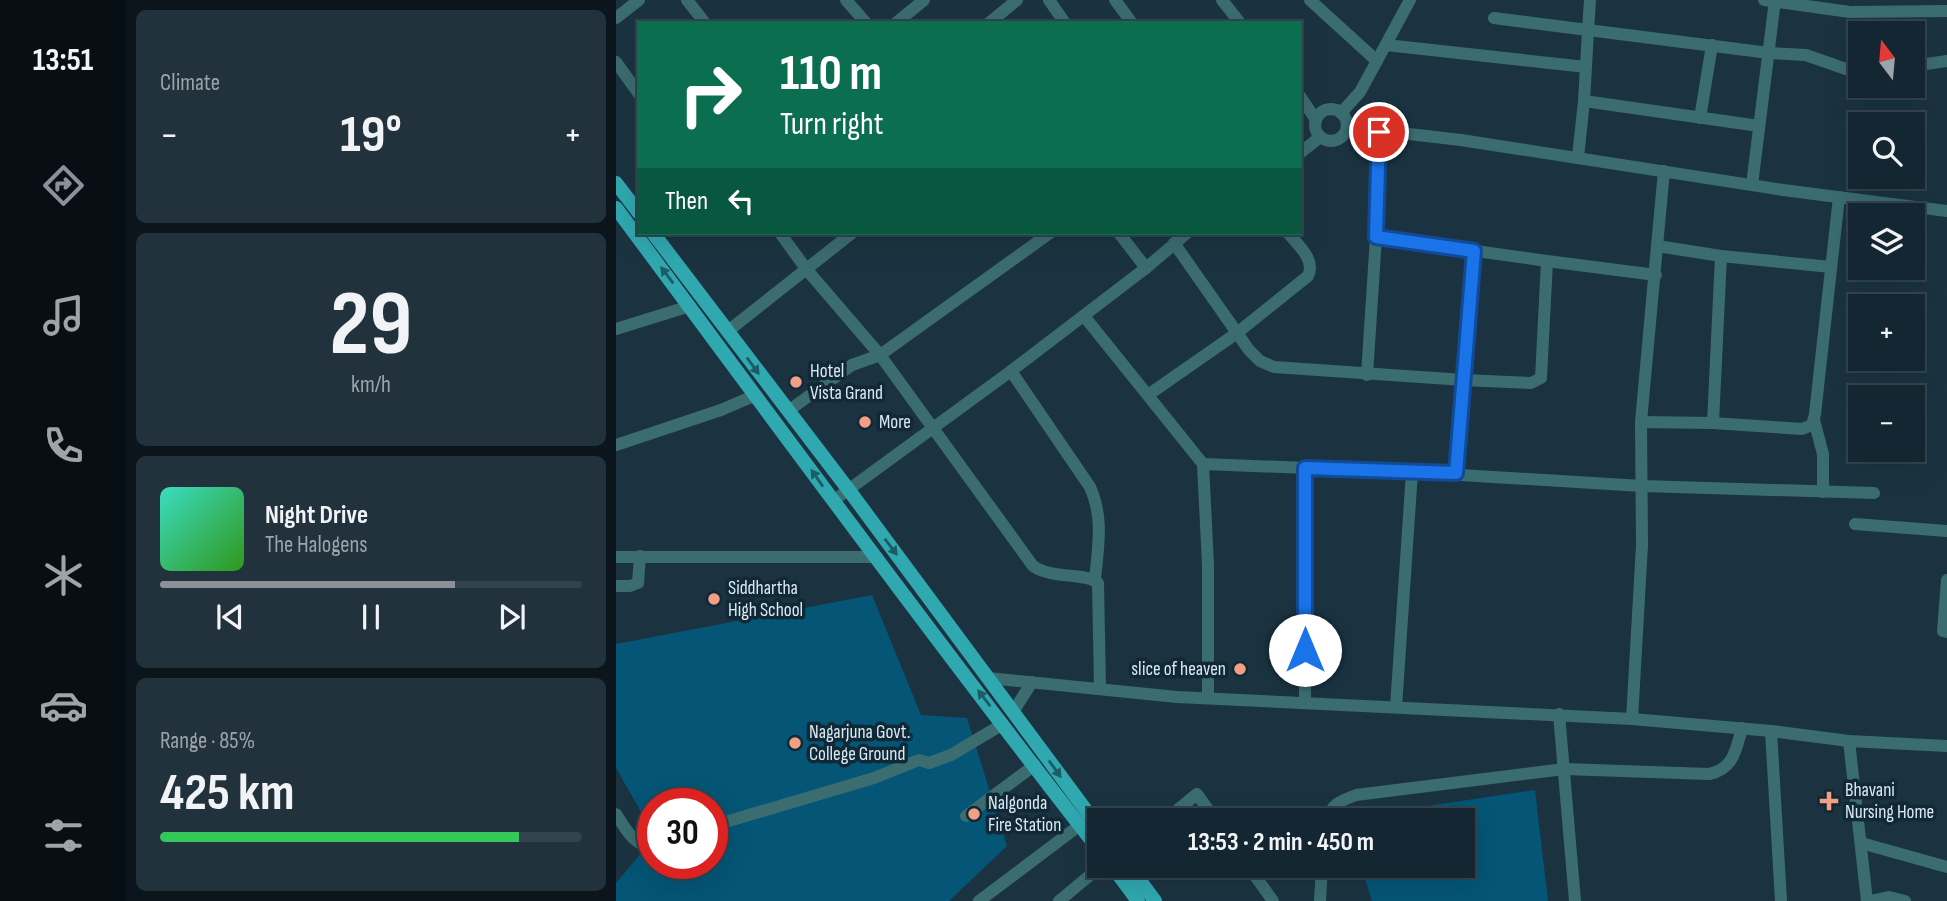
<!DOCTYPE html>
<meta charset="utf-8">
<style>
body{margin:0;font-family:"Sofia Sans Condensed",sans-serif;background:#21323d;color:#f1f3f6;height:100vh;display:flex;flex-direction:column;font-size:26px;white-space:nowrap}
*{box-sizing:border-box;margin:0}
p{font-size:23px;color:#9da5ab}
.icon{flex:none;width:38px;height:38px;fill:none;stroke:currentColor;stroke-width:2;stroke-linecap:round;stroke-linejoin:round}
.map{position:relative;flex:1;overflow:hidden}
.drawer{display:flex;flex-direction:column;gap:10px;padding:10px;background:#0b151b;width:490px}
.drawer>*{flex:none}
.top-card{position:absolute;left:21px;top:21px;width:665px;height:214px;border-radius:0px;box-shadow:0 7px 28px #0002,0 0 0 2px #33434d;background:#0b6e4f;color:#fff;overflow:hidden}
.needle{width:46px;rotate:344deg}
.fabs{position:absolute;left:1232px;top:21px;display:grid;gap:14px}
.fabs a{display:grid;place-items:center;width:77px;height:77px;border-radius:0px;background:#142631;box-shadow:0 7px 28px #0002,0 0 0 2px #33434d;font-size:35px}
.speed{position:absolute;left:21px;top:788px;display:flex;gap:14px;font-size:35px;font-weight:700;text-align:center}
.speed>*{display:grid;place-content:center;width:91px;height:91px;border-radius:50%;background:#142631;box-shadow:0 7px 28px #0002,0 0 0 2px #33434d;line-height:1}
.speed .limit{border:10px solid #d22;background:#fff;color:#111}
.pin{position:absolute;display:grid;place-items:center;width:60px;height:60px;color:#fff;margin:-30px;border:4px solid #fff;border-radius:50%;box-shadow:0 2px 7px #0007}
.me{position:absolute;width:77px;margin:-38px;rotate:0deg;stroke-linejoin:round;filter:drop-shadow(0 0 5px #0008)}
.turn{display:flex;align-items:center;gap:24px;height:147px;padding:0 28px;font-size:32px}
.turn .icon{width:91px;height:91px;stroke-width:2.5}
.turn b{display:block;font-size:49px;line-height:60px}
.then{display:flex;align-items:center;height:66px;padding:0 28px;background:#0003;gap:14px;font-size:26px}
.big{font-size:52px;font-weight:700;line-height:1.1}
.drawer .tile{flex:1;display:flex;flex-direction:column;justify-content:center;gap:10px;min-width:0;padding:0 24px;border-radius:10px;background:#21323d}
.drawer .dial{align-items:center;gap:0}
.dial b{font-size:91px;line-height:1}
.song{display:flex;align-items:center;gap:21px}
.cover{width:84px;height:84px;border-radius:10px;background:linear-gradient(135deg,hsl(170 70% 55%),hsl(110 70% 35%))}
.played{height:7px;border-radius:4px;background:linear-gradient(90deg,#8c9099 70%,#33434d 70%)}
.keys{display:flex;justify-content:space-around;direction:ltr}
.heat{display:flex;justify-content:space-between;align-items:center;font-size:38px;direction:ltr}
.charge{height:10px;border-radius:5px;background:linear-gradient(90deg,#34c759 85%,#33434d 0)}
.trip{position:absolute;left:471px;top:808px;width:388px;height:70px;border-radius:0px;background:#142631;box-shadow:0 7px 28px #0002,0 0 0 2px #33434d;font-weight:700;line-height:70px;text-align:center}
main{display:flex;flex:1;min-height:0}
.tab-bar{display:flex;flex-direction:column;width:126px;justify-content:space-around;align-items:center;background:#080f14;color:#9da5ab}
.tab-bar .icon{width:49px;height:49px}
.tab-bar .on{color:#8c9099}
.tab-bar b{font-size:32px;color:#f1f3f6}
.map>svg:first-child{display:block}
.green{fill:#045576}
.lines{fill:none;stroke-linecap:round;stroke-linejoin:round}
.minor{stroke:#3b6d70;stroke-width:12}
.major{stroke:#30a8b0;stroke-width:14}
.oneway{fill:#1d5c67}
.route-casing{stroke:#114b97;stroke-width:18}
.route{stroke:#1a73e8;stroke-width:12}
.poi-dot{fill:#f39f84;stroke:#112936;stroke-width:2.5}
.labels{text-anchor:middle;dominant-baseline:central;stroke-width:7;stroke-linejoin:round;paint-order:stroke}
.poi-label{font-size:19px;fill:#dbeaf2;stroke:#112936;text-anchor:start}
</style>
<main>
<nav class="tab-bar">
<b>13:51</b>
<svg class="icon on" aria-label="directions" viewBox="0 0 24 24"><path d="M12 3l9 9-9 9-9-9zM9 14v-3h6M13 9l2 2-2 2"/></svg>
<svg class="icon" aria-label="music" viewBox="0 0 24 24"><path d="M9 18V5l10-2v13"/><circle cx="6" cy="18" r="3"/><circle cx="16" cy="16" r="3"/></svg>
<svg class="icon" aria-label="phone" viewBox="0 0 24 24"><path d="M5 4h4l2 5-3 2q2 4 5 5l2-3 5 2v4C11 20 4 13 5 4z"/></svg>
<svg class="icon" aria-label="climate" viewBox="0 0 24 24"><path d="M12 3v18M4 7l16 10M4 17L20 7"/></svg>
<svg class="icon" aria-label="car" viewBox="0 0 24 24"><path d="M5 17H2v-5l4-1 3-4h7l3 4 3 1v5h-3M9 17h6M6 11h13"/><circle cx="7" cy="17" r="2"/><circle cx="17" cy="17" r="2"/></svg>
<svg class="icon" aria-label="filters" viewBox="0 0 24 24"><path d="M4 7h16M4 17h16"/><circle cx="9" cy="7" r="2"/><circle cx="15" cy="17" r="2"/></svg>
</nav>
<section class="drawer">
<div class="tile"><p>Climate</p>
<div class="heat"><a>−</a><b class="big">19°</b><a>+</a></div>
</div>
<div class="tile dial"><b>29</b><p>km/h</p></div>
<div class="tile">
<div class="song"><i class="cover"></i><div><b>Night Drive</b><p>The Halogens</p></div></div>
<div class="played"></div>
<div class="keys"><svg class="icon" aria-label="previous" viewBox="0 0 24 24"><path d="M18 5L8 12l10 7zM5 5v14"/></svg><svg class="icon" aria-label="pause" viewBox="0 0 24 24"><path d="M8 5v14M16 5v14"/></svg><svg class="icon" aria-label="next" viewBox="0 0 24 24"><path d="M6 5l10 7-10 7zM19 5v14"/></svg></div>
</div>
<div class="tile"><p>Range · 85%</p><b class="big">425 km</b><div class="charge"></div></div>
</section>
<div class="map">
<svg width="1331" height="901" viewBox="0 0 1331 901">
<rect width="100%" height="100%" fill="#1b3341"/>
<g class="green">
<path d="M256 595 305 715 351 718 391 846 333 901H0V883L37 839V863H96V803H37V833L0 768V644Z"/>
<path d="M919 790 932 901H756L745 866H847V821H732L731 818Z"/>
</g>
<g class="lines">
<g class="minor">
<path d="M71 0 89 23"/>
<path d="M230 0 250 23"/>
<path d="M433 0 449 23"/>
<path d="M499 0 516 23"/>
<path d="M606 0 624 23"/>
<path d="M694 0 761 61"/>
<path d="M974 0 972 30 1153 53 1190 55 1244 74"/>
<path d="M1148 0 1234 12 1331 11"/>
<path d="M0 18 23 0"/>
<path d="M280 23 308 0"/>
<path d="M373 23 401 0"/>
<path d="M770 45 970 67 972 30 878 18"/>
<path d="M0 62 23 94"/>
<path d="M1297 66 1331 61"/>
<path d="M684 96 700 120"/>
<path d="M968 101 970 67"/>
<circle cx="715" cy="125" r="16"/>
<path d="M725 113 744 92 794 0"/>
<path d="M1084 118 1096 45"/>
<path d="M732 127 845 140 1167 190 1331 211"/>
<path d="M763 132 760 237 931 261 925 378 915 383 848 380 840 473"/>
<path d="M684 153 704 137"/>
<path d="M962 157 968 101 1143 126"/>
<path d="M1048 171 1041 246 1105 256"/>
<path d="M1136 185 1159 0"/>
<path d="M164 233 191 270 264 355 417 566C438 580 469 572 482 583L484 688"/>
<path d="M503 233 530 268"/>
<path d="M558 243 633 350 644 361 658 367 848 380 858 251"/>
<path d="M931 261 1040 275"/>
<path d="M468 316 587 464 592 565V698"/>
<path d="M0 329 74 306"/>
<path d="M112 331 236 233"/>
<path d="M395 371 474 487C488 518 482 547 479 580"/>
<path d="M751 375 760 237"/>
<path d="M532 395 621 333 692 276C700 260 682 245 672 233"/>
<path d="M172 411 236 365 264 355 434 233"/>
<path d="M1198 420 1207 454V492"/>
<path d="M1025 422 1041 246"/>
<path d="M1097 423 1105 256 1215 267"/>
<path d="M0 445 105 410 140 395"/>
<path d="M587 464 796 472"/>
<path d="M689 468V703"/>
<path d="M217 501 395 371 530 268 571 233"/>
<path d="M1239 524 1331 531"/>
<path d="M0 557H261"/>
<path d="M1331 580 1327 631 1331 632"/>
<path d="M0 586H14L22 583 24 556"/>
<path d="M372 678 561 697 1016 719 1155 731 1233 741 1331 746"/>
<path d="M780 707 796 472 1026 486 1258 493"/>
<path d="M397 712 416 682"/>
<path d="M943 714 959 901"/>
<path d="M1016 719 1026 545 1025 422 1097 423 1186 429 1196 425 1199 414 1223 197"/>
<path d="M1155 731 1165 901"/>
<path d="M1233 741 1251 901"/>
<path d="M0 814C9 828 18 847 37 846"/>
<path d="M350 816 419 765"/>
<path d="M548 821 581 794 600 821"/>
<path d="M710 821C716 804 724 801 740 795L948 769 1093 774C1118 769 1120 749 1126 728"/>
<path d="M96 826 258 778 303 760 313 763 335 755 387 724"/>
<path d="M1245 843 1331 867"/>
<path d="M632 866 657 901"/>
<path d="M363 901 464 825"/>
<path d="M443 901 485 866"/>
<path d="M704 901 706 866"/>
<path d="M1254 901 1273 897 1289 901"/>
</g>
<g class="major">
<path d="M0 183 23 213"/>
<path d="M0 208C160 423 318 639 483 850"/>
<path d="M37 233 232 489 483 828"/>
<path d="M496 866 522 901"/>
<path d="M513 866 539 901"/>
</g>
</g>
<defs><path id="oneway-solid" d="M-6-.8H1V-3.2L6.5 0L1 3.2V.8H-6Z" transform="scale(1.75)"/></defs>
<g class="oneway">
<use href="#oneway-solid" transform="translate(51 275) rotate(-127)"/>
<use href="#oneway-solid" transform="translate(137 366) rotate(54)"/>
<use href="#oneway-solid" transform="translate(201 478) rotate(-125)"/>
<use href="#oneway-solid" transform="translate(275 547) rotate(53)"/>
<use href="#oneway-solid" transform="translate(368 698) rotate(-127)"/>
<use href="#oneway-solid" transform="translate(439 769) rotate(54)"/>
</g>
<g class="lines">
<defs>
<path id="route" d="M689 650V468L840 473 858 251 760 237 763 132"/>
</defs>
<use href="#route" class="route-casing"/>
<use href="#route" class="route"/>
</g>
<g class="poi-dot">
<circle cx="180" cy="382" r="7"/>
<circle cx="249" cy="422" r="7"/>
<circle cx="98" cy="599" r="7"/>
<circle cx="624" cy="669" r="7"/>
<circle cx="179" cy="743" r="7"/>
<path d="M1209.5 790.5h7v7h7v7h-7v7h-7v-7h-7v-7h7z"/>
<circle cx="358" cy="814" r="7"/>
</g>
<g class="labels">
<g class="poi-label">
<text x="194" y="371">Hotel<tspan x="194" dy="22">Vista Grand</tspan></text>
<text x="263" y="422">More</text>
<text x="112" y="588">Siddhartha<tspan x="112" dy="22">High School</tspan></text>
<text x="610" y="669" text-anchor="end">slice of heaven</text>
<text x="193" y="732">Nagarjuna Govt.<tspan x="193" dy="22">College Ground</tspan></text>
<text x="1229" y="790">Bhavani<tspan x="1229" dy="22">Nursing Home</tspan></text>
<text x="372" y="803">Nalgonda<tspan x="372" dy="22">Fire Station</tspan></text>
</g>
</g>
</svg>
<div class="fabs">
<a><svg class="needle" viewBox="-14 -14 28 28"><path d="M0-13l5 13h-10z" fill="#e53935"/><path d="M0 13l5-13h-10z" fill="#9da5ab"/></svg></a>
<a><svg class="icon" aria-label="search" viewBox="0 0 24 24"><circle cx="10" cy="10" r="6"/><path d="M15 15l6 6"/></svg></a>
<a><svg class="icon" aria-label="layers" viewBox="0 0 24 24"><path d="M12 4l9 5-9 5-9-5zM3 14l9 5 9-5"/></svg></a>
<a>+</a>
<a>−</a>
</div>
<div class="speed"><div class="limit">30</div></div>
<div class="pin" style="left:763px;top:132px;background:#d93025"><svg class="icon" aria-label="arrive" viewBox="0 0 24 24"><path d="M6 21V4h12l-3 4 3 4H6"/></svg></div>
<svg class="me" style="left:689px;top:650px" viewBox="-20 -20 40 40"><circle r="19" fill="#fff"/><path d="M0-13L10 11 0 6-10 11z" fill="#1a73e8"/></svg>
<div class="trip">13:53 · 2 min · 450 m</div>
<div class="top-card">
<div class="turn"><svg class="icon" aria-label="right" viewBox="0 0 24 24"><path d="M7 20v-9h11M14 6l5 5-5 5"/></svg><div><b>110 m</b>Turn right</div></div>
<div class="then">Then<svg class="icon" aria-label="left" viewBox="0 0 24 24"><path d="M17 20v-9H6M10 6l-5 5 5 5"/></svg></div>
</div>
</div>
</main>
